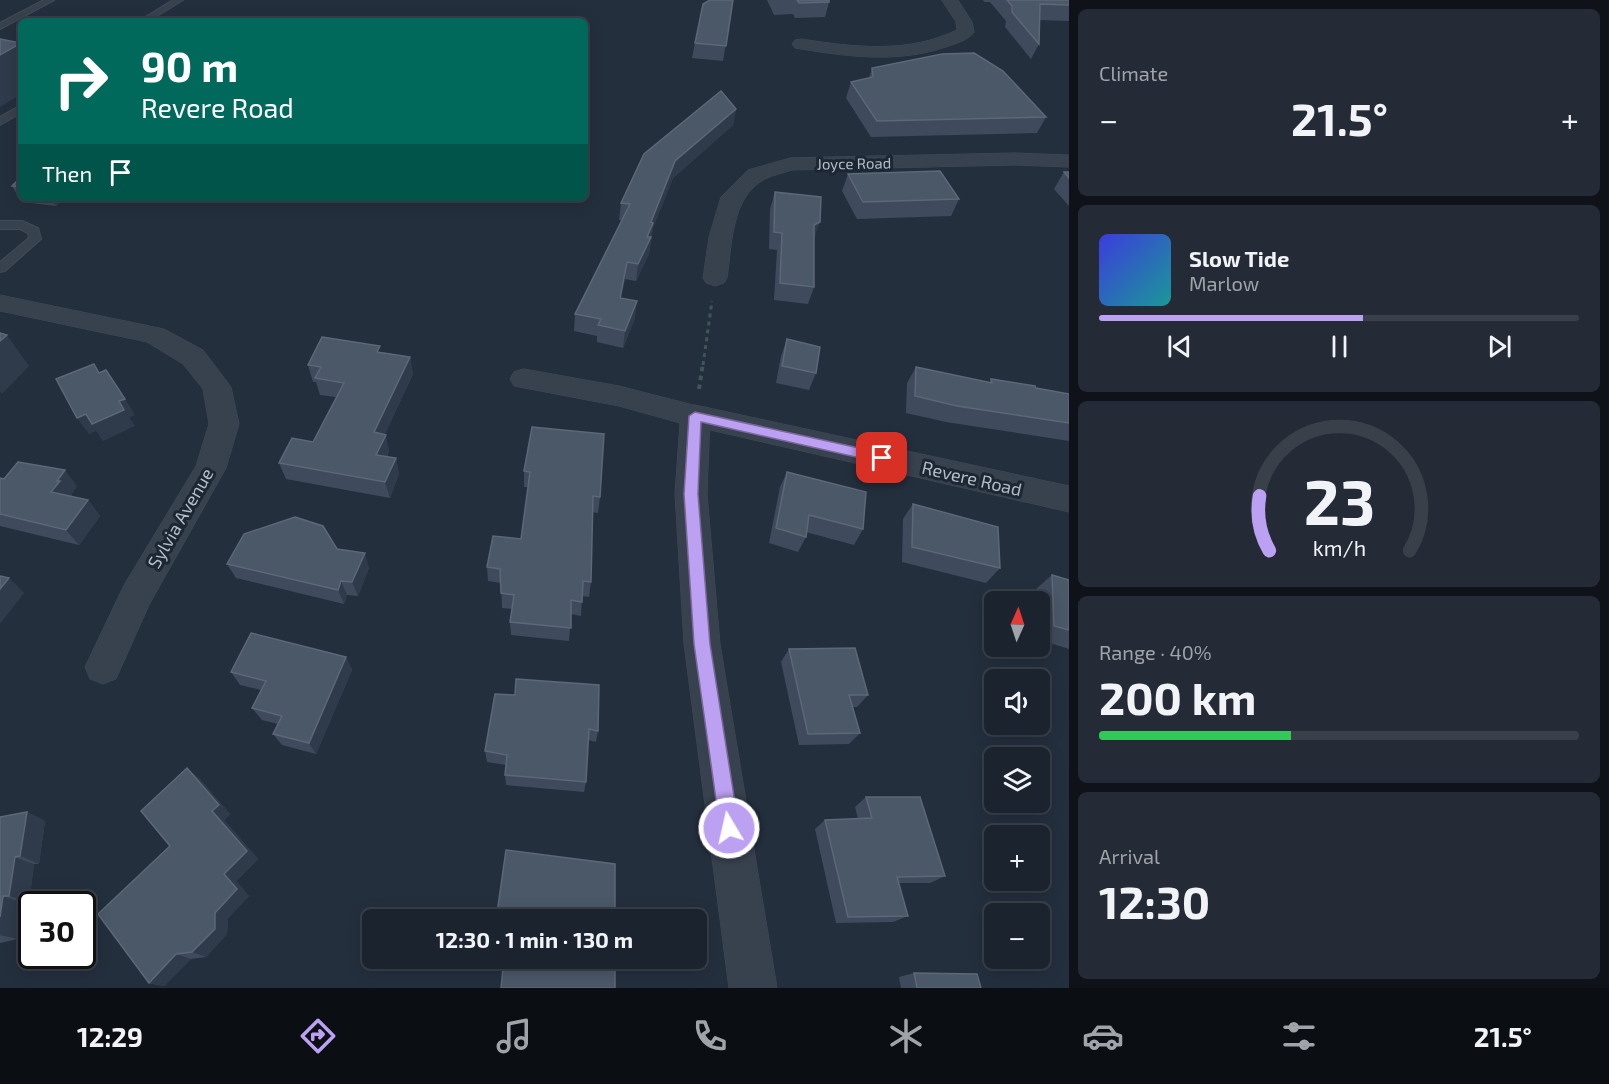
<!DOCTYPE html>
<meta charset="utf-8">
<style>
body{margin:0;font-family:"Exo 2",sans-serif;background:#242b36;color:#f1f3f6;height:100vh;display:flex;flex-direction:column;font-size:22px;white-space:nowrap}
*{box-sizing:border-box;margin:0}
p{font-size:20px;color:#a0a4aa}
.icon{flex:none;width:33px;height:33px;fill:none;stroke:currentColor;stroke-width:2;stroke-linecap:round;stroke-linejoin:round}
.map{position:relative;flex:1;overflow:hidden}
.drawer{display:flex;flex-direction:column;gap:9px;padding:9px;background:#0f1319;width:540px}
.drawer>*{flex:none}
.guide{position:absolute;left:18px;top:18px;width:570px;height:183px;border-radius:9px;box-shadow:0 3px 15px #0003,0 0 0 2px #39404a;background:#00695c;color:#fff;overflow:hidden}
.needle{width:39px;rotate:3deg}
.tools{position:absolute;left:984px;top:591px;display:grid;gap:12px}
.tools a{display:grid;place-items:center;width:66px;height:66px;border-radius:9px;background:#1b232e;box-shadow:0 3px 15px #0003,0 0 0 2px #39404a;font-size:30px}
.speed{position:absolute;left:18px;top:891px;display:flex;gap:12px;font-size:30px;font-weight:700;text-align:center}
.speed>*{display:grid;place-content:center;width:78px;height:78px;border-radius:50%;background:#1b232e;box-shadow:0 3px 15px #0003,0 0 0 2px #39404a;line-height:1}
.speed .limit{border:3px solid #111;border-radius:9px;background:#fff;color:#111}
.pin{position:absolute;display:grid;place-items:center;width:51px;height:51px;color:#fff;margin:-26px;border-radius:12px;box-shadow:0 3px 9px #0006}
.me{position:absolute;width:66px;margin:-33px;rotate:351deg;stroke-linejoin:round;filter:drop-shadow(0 0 4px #0008)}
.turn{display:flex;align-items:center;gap:21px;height:126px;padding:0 24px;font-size:27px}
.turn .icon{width:78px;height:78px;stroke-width:2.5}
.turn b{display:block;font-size:42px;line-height:51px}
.then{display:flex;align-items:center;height:57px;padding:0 24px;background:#0003;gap:12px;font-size:22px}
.big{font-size:45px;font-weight:700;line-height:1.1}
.drawer .card{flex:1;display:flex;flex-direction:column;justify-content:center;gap:9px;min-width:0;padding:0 21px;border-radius:9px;background:#242b36}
.drawer .dial{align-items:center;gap:0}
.dial svg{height:156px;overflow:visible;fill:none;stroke:#39404a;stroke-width:7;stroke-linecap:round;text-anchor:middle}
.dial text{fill:#f1f3f6;stroke:none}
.song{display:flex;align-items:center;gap:18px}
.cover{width:72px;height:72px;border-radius:9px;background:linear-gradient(135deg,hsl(240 70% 55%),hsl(180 70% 35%))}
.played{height:6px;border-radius:3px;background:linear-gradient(90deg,#bca0f2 55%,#39404a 55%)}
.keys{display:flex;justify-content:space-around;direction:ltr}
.heat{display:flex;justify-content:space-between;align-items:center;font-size:33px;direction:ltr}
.charge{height:9px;border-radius:4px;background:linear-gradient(90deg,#34c759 40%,#39404a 0)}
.trip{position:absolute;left:362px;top:909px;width:345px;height:60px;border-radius:9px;background:#1b232e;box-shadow:0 3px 15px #0003,0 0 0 2px #39404a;font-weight:700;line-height:60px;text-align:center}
.dock{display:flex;height:96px;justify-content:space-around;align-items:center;background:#0b0e12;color:#a0a4aa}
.dock .icon{width:42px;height:42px}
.dock .active{color:#bca0f2}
.dock b{font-size:27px;color:#f1f3f6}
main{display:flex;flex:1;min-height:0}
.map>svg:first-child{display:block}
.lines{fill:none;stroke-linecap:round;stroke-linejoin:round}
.service-casing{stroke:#414a57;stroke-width:2}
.minor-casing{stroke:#414a57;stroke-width:1}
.tertiary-casing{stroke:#414a57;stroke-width:1}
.path-far1{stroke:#3f5557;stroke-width:3;stroke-dasharray:4 4;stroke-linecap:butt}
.path{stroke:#3f5557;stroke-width:4;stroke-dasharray:4.5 4.5;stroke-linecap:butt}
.service{fill:#38414e;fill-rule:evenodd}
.minor{fill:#38414e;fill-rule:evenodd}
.tertiary{fill:#38414e;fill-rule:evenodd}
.wall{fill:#3f4b5c}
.shaded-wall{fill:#2f3b4b}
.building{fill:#4b5868;stroke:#5c6777;stroke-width:1.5}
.route{fill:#bca0f2;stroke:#7a689d;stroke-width:1.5}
.labels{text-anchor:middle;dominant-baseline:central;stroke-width:6;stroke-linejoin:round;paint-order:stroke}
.far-street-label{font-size:15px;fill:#b4bcc9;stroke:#1d2633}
.street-label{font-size:18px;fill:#b4bcc9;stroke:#1d2633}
</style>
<main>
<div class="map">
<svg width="1069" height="988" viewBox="0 0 1069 988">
<rect width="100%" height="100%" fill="#242f3e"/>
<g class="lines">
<defs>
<g id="service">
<path d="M44 0H54L0 29V23Z"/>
<path d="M173 0H183L149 21H139Z"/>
<path d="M21 105V113L0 125V117Z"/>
<path d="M0 221H22L38 228 41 239 5 271 0 272V262L29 238 28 233 20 229H0Z"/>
</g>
<g id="minor">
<path d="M942 0H958L972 22 974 32C969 40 955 44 946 47 898 63 850 57 801 49L795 48 792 44 795 40 801 39C854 47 907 54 957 30L956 22Z"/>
<path d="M1015 153 1069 155V167L1015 165 792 170C783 173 773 175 765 179 731 197 732 245 727 278L724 283 715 286 706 283 703 278 709 237 721 197 748 170 790 158Z"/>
<path d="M0 295 164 329 203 350 231 387 239 424 226 468 149 605 116 679 103 684 90 679 85 667 124 585 196 466 209 424 203 389 183 364 147 342 0 311Z"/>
<path d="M524 369 619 386 705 408 710 416 707 494 720 644 777 988H729L684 644 675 494 680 423 619 406 514 386 510 379 514 372Z"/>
</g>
<path id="tertiary" d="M695 405 1069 486V512L684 424 680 416 684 408Z"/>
</defs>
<use href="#service" class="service-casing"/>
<use href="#minor" class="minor-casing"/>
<use href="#tertiary" class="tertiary-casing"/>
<path class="path-far1" d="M703 365 712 301"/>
<path class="path" d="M699 389 703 363"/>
<use href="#service" class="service"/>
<use href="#minor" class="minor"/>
<use href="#tertiary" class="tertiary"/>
</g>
<g class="wall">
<path d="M733 0 723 61 692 58 695 43Z"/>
<path d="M767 0H829V2L825 17 795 18 793 14 774 15Z"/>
<path d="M983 0H1069V21L1040 20 1039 44 1031 59 1005 27 1006 21 990 2H984Z"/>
<path d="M872 68 1046 117 1037 133 871 137 846 98 851 82 869 78Z"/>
<path d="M736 109 733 125 673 178 653 228 649 254 636 281 625 279 621 298 635 318 623 348 597 342V336L574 331 575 314 622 220H619L621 203Z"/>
<path d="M1064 172H1069V206L1054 189Z"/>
<path d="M848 174 959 199 951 216 857 219 842 191Z"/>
<path d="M21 177V198H64L56 206 22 202 12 186Z"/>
<path d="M775 192 814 239V287L808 304 774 300 777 250 769 249 770 209Z"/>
<path d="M787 339 816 373 809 390 776 383 781 356Z"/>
<path d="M381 352 410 357 413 374 385 434 389 451 387 457 396 458 399 474 390 498 286 479 279 463 313 442 336 397 320 395 316 382H313L308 365Z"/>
<path d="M916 367 989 383 991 379 1036 388 1069 394V441L946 422 906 413 907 383Z"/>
<path d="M532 427 600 497 598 513 592 512 591 582 589 597 582 596 581 616 571 614 569 641 511 635 510 622 512 609 502 608 501 583 488 581 487 567 521 539 528 487H524V471Z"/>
<path d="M787 472 863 529 854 545 806 532V537L798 552 769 543 780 487Z"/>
<path d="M0 478 77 486 71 495 72 497 88 500 100 516 79 545 0 526Z"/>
<path d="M913 504 1000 568 986 583 902 562 903 519Z"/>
<path d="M337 549 369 568 358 596 347 595 344 604 236 578 227 564Z"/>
<path d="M1052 575 1069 580V649L1040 640V602H1037L1036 589Z"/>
<path d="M789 649 868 695 857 707H853L860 733 849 744 799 745 781 662Z"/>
<path d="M346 657 352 670 316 754 282 745 273 734 278 724 262 720 252 708 261 690 240 685 231 672Z"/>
<path d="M495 694 598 731 596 742 588 740 586 782 584 792 506 785 505 775 506 765 487 762 485 751Z"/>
<path d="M199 778 230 814 224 820 258 859 236 881 249 896 228 918 227 934 206 957 191 959 164 986 149 983Z"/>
<path d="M866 797 945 876 930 883H899L908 916 893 922 836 923 815 829 825 820 858 819 855 807Z"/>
<path d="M27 812 45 821 39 864H34L29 902 24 903 18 939 0 943V817Z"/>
<path d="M914 973 981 988H901L899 977Z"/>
</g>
<g class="shaded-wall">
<path d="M21 43V94L0 107V55Z"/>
<path d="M736 109 733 125 673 178 653 228 649 254 636 281 638 264 651 222 675 161Z"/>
<path d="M51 198H64L56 206Z"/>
<path d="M820 222 814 239 808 242 814 225Z"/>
<path d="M627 262 625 279 618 315 620 298Z"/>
<path d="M637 301 635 318 623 348 625 331Z"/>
<path d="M7 335 29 366 2 394 0 391V341Z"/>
<path d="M410 357 413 374 378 449 374 432Z"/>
<path d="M125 399 135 415 129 418 119 401Z"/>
<path d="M124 410 135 426 103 441 96 431 89 434 77 418 86 414Z"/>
<path d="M386 435 389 451 381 471 376 455Z"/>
<path d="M396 458 399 474 390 498 385 482Z"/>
<path d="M65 470 77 486 71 495 73 497 51 492 57 481Z"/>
<path d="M88 500 100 516 79 545 66 530Z"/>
<path d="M365 553 369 568 358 596 352 582Z"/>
<path d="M9 578 24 593 0 624V589Z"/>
<path d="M341 581 347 595 344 604 338 590Z"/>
<path d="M346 657 352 670 316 754 309 743Z"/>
<path d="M187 768 199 778 230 814 224 820 258 859 236 881 249 896 228 918 227 934 206 957 192 952 215 913 224 874 212 811Z"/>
<path d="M27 812 45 821 39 864 20 856Z"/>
<path d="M15 857 34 864 29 902 9 896Z"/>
<path d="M3 896 24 903 18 939 0 935V917Z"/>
<path d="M176 954 191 959 164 986 149 983Z"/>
</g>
<g class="building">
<path d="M710 0H733L726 46 695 43 703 4Z"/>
<path d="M797 0H829V2L799 3Z"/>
<path d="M1007 0H1069V5L1040 4 1039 44 1012 12V6Z"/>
<path d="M0 39 21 43 0 55Z"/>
<path d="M974 53 1003 71 1046 117 877 121 851 82 873 77 872 68 942 54Z"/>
<path d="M721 91 736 109 675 161 651 222 653 223 647 237H651L638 264 627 262 620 298 637 301 625 331 598 325 601 319 575 314 630 204 621 203 644 154Z"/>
<path d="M940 171 959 199 863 202 848 174Z"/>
<path d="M1064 172H1069V178Z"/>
<path d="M21 177V187L12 186Z"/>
<path d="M775 192 821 197 820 222 814 225V287L780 283 782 233 774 232Z"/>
<path d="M0 333 7 335 0 341Z"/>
<path d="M322 337 380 346 377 352 410 357 374 432 386 435 376 455 396 458 385 482 279 463 292 438 313 442 344 383 315 378 321 367 308 365Z"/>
<path d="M787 339 820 347 816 373 782 366Z"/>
<path d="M94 364 99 373 106 370 125 399 119 401 124 410 92 424 86 414 77 418 56 379Z"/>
<path d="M916 367 992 383 991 379 1035 386 1036 388 1069 394V423L957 406 915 396Z"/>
<path d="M532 427 604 434 600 497 593 496 591 582 583 581 582 602 571 600V628L510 622 514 595 501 593 500 569 487 567 493 536 521 539 530 472 524 471Z"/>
<path d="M18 462 65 470 57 481H60L51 492 88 500 66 530 0 514V478L4 479Z"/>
<path d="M787 472 866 492 863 529 809 515 806 537 776 528Z"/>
<path d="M913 504 998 527 1000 568 912 547Z"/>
<path d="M295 517 323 526 337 549 365 553 352 582 341 581 338 590 227 564 244 534Z"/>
<path d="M1052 575 1069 580V630L1054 626Z"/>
<path d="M0 576 9 578 0 589Z"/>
<path d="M251 633 346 657 309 743 273 734 282 716 252 708 266 681 231 672Z"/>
<path d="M855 648 868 695H849L860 733 808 734 789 649Z"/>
<path d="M516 679 599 685 598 731 589 729 586 782 505 775 507 755 485 751 495 694 515 695Z"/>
<path d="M187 768 219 805 212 811 247 851 224 874 237 889 215 913V929L192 952 176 954 149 983 98 914 170 846 141 811Z"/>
<path d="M866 797H920L945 876 897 877 908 916 848 917 825 820 872 818Z"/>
<path d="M27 812 20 856 15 857 9 896H3L0 917V817Z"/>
<path d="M506 850 615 864V920H496Z"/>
<path d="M504 958H615V988H501Z"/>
<path d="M914 973 977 974 981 988H917Z"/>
</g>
<path class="route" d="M695 412 882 453 889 458 882 463 701 422 698 494 710 644 739 828 736 834 729 837 723 834 720 828 694 644 684 494 689 416Z"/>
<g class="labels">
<g class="far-street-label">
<text transform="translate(854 163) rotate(-1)">Joyce Road</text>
</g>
<g class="street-label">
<text transform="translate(972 478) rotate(13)">Revere Road</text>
<text transform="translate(180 518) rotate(-60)">Sylvia Avenue</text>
</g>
</g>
</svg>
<div class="tools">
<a><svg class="needle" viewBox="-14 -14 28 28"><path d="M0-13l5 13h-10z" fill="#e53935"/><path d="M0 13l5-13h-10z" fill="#a0a4aa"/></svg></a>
<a><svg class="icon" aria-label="sound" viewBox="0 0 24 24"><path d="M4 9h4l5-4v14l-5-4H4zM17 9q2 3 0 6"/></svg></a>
<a><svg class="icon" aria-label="layers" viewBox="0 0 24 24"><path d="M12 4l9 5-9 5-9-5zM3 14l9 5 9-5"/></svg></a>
<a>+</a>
<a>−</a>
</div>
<div class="speed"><div class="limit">30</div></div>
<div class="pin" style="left:882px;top:458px;background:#d93025"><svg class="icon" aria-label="arrive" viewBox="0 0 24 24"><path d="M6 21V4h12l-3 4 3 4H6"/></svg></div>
<svg class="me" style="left:729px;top:828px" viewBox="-20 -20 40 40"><circle r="17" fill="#bca0f2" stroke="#fff" stroke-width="3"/><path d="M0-11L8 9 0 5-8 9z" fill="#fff"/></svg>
<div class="trip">12:30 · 1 min · 130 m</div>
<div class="guide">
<div class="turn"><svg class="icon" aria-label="right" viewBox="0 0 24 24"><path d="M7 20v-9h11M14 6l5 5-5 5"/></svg><div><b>90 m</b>Revere Road</div></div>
<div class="then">Then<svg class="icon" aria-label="arrive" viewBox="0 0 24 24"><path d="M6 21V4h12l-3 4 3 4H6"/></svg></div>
</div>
</div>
<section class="drawer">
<div class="card"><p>Climate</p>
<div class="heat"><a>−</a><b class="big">21.5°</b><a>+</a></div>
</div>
<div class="card">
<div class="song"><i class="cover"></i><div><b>Slow Tide</b><p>Marlow</p></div></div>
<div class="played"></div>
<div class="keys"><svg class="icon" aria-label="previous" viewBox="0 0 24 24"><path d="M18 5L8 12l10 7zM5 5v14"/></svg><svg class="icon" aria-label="pause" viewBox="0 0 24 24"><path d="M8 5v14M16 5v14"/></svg><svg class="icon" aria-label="next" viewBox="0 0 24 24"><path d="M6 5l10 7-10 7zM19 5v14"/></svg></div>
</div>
<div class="card dial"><svg viewBox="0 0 100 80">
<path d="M14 69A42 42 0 1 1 86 69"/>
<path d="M14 69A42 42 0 0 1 9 41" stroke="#bca0f2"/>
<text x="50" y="56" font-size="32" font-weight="700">23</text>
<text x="50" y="72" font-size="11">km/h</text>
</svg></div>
<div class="card"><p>Range · 40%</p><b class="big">200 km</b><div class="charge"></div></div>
<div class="card"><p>Arrival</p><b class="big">12:30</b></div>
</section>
</main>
<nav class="dock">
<b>12:29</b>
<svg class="icon active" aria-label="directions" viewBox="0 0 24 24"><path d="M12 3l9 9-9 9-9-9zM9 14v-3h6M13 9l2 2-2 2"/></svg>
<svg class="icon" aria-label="music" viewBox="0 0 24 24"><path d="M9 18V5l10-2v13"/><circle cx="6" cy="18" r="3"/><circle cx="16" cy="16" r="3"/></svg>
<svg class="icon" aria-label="phone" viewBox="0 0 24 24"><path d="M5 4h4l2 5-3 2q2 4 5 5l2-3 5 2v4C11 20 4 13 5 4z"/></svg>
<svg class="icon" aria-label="climate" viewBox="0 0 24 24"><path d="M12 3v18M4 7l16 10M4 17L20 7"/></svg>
<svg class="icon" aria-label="car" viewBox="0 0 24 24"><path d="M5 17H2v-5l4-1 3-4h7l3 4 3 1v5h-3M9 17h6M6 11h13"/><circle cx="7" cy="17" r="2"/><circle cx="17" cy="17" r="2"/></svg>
<svg class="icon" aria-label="filters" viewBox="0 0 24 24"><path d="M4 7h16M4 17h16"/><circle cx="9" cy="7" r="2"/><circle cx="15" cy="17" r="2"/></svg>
<b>21.5°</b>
</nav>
